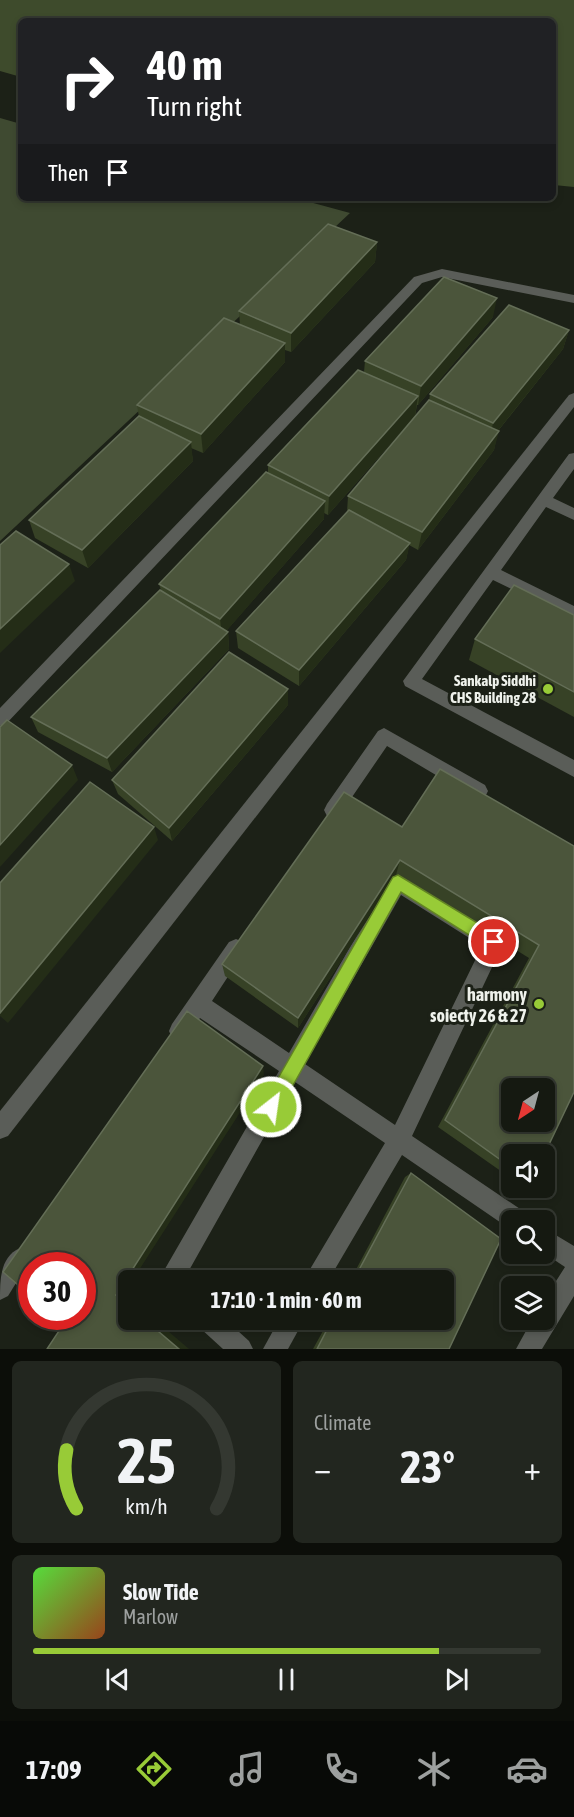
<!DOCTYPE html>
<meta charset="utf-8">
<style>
body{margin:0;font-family:"Asap Condensed",sans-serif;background:#22261f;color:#f1f3f6;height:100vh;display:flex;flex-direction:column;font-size:22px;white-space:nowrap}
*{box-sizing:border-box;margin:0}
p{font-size:20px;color:#9da09f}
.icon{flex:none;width:33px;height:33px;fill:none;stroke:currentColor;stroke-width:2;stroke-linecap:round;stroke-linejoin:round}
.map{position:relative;height:1349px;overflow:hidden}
.drawer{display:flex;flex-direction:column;gap:12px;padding:12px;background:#0c0e09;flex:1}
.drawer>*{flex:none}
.hud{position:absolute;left:18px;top:18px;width:538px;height:183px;border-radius:9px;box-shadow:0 3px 9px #0003,0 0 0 2px #343831;background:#202124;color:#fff;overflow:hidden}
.needle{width:39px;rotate:216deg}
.tools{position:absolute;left:501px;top:1078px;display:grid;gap:12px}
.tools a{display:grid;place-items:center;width:54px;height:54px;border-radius:9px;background:#151911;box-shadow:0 3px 9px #0003,0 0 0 2px #343831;font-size:30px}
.speed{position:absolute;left:18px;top:1252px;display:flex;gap:12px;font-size:30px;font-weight:700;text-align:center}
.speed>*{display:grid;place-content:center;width:78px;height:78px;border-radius:50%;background:#151911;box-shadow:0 3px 9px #0003,0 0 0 2px #343831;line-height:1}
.speed .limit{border:9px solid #d22;background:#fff;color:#111}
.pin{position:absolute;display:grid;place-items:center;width:51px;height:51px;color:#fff;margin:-26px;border:3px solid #fff;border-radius:50%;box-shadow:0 2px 6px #0007}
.me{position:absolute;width:66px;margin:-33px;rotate:30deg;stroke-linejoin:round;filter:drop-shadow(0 0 4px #0008)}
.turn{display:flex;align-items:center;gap:21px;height:126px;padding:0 30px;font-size:27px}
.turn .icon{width:78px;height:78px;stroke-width:2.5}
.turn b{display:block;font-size:42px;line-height:51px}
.then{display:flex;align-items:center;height:57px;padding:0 30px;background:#0003;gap:12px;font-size:22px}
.big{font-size:45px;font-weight:700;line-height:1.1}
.drawer .widget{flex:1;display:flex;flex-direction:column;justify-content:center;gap:9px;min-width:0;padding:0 21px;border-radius:9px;background:#22261f}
.drawer .dial{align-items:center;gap:0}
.dial svg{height:156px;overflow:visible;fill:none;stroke:#343831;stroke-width:7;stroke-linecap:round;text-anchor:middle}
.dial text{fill:#f1f3f6;stroke:none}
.song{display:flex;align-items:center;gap:18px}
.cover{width:72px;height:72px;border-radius:9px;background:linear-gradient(135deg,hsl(110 70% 55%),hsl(20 70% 35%))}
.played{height:6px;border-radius:3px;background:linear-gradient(90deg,#98cb37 80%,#343831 80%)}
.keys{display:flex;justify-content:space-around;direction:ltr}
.heat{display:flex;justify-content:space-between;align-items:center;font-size:33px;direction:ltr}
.drawer .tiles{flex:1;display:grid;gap:12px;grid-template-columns:1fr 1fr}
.widget:last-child{grid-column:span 2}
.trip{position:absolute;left:118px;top:1270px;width:336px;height:60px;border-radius:9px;background:#151911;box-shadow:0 3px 9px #0003,0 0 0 2px #343831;font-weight:700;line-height:60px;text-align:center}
.menu{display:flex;height:96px;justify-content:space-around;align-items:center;background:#080a07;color:#9da09f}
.menu .icon{width:42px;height:42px}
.menu .active{color:#98cb37}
.menu b{font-size:27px;color:#f1f3f6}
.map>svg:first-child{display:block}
.green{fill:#3f4a31}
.forest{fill:#3e4b2c}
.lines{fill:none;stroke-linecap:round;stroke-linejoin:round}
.minor{fill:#5a5d58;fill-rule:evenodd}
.wall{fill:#374226}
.shaded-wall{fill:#242d17}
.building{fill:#4b553b;stroke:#646e57;stroke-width:1.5;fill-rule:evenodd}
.route{fill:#98cb37;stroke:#638424;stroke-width:1.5}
.poi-dot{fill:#98cb37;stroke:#1c2117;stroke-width:2}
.labels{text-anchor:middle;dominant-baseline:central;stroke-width:6;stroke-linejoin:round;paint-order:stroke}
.poi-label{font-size:15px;font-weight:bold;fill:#eff2ec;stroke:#1c2117;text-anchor:end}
.near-poi-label{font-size:18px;font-weight:bold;fill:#eff2ec;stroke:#1c2117;text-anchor:end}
</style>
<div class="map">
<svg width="574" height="1349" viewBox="0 0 574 1349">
<rect width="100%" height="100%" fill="#1c2117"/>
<path class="green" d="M0 118 21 124V198H295L350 213 0 541Z"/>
<path class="forest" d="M0 0H574V187L554 185V21H21V77L0 71Z"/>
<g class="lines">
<g class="minor">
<path d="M442 269 574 295V303L442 277 422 283 6 724 0 726V708L414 277Z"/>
<path d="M574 393V407L8 1136 0 1139V1111L569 395Z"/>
<path d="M574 453V469L553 498 574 508V520L546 507 501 570 574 606V619L493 580 422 679 574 760V777L405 686 403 681 569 454Z"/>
<path d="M384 728 485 785 488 791 485 797 479 799 473 797 387 746 339 816 333 818 327 816 324 810 327 804 378 731Z"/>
<path d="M398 873 501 935 504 942 412 1136 526 1213 529 1221H512L510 1229 402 1155 328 1281H303L385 1143 295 1082 183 1281H158L279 1071 200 1018 186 1038 179 1041 172 1038 169 1031 172 1024 229 942 236 939 243 942 246 949 212 1001 289 1053 391 876ZM401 895 482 946 395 1125 305 1064Z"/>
<path d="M544 1228 574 1246V1296L542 1349H516L532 1320H544V1300L565 1267 544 1253Z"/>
<path d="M20 1248 28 1251 31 1259 8 1296 0 1300C0 1279 0 1257 20 1248Z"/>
<path d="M196 1320H226L249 1341 253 1349H223L200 1328Z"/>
<path d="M279 1320H304L288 1349H263Z"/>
</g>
</g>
<g class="wall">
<path d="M377 242 375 262 291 352 285 350V362L203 453 191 448 193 461 88 568 35 538 29 520 139 417 137 405 240 325 239 311Z"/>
<path d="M493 317 418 405H417L415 416 328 515 324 513V519L226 631 228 632 229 649 112 772 38 732 31 717 161 590 159 584 268 473V465L364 372 365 361Z"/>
<path d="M569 330 563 349 498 431 494 450 418 550 409 545 406 560 299 686 238 648 236 631 347 512 348 496 429 401 430 394Z"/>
<path d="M574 615V717L469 660 475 639Z"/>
<path d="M288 705 172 841 118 794 112 780Z"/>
<path d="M402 827 574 846 512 1155V1179L438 1127 529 958 396 875 298 1028 225 976 222 964Z"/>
<path d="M411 1173 501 1239 449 1349H313L329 1320H444V1281H350L405 1177Z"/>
</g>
<g class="shaded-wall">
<path d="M377 242 375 262 291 352V333Z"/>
<path d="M497 298 493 317 418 405 421 386Z"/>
<path d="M569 330 563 349 489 442 493 423Z"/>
<path d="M285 343V362L203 453 201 434Z"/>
<path d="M418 396 415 416 328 515 329 496Z"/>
<path d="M499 431 494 450 418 550 422 532Z"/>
<path d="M191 442 193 461 88 568 82 550Z"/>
<path d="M325 501 324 519 222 636 220 619Z"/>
<path d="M410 543 406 560 299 686V670Z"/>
<path d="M69 564 75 581 0 653V629Z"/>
<path d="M228 632 229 649 112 772 107 758Z"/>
<path d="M288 689V705L172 841 169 828Z"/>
<path d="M72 765 78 780 0 867V845Z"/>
<path d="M154 827 158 840 8 1023 0 1016V1013Z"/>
<path d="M400 860 396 875 298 1028V1018Z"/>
<path d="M263 1066 264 1075 132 1281H129V1286L124 1293 129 1297V1306L116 1295Z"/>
<path d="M145 1320H155L189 1349H179Z"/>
</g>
<g class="building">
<path d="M328 224 377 242 291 333 239 311Z"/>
<path d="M444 277 497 298 421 386 365 361Z"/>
<path d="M509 305 569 330 493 423 430 394Z"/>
<path d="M224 318 285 343 201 434 137 405Z"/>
<path d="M358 370 418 396 329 496 268 465Z"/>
<path d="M429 400 499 431 422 532 348 496Z"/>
<path d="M139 416 191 442 82 550 29 520Z"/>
<path d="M266 472 325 501 220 619 159 584Z"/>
<path d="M349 510 410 543 299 670 236 631Z"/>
<path d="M16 531 69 564 0 629V545Z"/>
<path d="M514 585 574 615V692L475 639Z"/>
<path d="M160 590 228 632 107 758 31 717Z"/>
<path d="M229 652 288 689 169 828 112 780Z"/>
<path d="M7 720 72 765 0 845V727Z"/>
<path d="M440 769 574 846V1092L544 1155H512V1168L445 1120 539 945 400 860 298 1018 222 964 344 792 402 827ZM512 1089H544V1122H512Z"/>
<path d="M90 782 154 827 0 1013V883Z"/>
<path d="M187 1011 263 1066 116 1295 129 1306V1320H145L179 1349H47L63 1325 54 1317H82V1266H32V1297L3 1272Z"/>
<path d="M411 1173 501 1239 449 1349H317L332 1320H444V1281H353Z"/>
</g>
<path class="route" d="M398 875 499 936 502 942 499 947 494 950 488 947 401 892 277 1114 271 1116 265 1114 262 1107 265 1101 393 877Z"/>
<g class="poi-dot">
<circle cx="548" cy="689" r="6"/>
<circle cx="539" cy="1004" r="6"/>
</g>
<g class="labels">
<g class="poi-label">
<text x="536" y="680">Sankalp Siddhi<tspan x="536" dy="17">CHS Building 28</tspan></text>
</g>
<g class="near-poi-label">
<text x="527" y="994">harmony<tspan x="527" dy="21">soiecty 26 &amp; 27</tspan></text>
</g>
</g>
</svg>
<div class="tools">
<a><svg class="needle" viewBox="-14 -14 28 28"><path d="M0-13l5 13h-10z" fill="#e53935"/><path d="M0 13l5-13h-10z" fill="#9da09f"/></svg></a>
<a><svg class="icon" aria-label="sound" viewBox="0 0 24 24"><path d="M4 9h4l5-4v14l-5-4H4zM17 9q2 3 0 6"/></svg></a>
<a><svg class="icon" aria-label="search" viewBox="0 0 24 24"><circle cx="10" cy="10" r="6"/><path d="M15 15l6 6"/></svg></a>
<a><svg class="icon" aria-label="layers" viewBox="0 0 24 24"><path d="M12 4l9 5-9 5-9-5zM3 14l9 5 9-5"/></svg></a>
</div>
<div class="speed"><div class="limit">30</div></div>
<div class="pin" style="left:494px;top:942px;background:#d93025"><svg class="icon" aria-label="arrive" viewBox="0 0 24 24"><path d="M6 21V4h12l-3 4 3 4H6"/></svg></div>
<svg class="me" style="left:271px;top:1107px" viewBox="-20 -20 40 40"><circle r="17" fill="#98cb37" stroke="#fff" stroke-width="3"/><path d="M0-11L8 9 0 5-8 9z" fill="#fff"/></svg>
<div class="trip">17:10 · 1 min · 60 m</div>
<div class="hud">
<div class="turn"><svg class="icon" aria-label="right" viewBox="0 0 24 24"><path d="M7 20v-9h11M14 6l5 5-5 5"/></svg><div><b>40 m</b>Turn right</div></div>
<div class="then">Then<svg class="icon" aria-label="arrive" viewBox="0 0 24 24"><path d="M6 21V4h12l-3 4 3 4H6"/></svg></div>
</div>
</div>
<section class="drawer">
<div class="tiles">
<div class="widget dial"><svg viewBox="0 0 100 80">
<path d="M14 69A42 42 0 1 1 86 69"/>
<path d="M14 69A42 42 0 0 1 9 39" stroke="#98cb37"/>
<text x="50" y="56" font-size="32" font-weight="700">25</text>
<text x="50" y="72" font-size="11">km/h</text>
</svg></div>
<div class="widget"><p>Climate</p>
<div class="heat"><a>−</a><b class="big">23°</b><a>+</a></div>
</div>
<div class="widget">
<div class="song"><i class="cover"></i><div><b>Slow Tide</b><p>Marlow</p></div></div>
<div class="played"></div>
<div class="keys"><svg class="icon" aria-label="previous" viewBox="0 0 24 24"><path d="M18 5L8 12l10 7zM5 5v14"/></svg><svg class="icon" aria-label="pause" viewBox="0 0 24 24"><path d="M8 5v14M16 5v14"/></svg><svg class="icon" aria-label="next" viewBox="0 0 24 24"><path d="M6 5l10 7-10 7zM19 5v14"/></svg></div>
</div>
</div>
</section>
<nav class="menu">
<b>17:09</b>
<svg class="icon active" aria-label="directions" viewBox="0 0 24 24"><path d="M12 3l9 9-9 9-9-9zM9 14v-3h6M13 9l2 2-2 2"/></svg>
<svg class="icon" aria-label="music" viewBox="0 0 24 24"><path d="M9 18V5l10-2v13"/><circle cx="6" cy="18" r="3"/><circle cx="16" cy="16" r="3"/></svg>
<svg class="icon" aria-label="phone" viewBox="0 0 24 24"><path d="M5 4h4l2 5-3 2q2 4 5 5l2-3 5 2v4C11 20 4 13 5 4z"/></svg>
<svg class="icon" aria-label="climate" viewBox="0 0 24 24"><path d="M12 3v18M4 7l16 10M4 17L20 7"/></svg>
<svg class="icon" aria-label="car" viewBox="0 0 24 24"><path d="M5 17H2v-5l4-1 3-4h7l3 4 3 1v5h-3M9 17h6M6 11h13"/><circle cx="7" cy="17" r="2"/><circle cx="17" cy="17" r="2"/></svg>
</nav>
